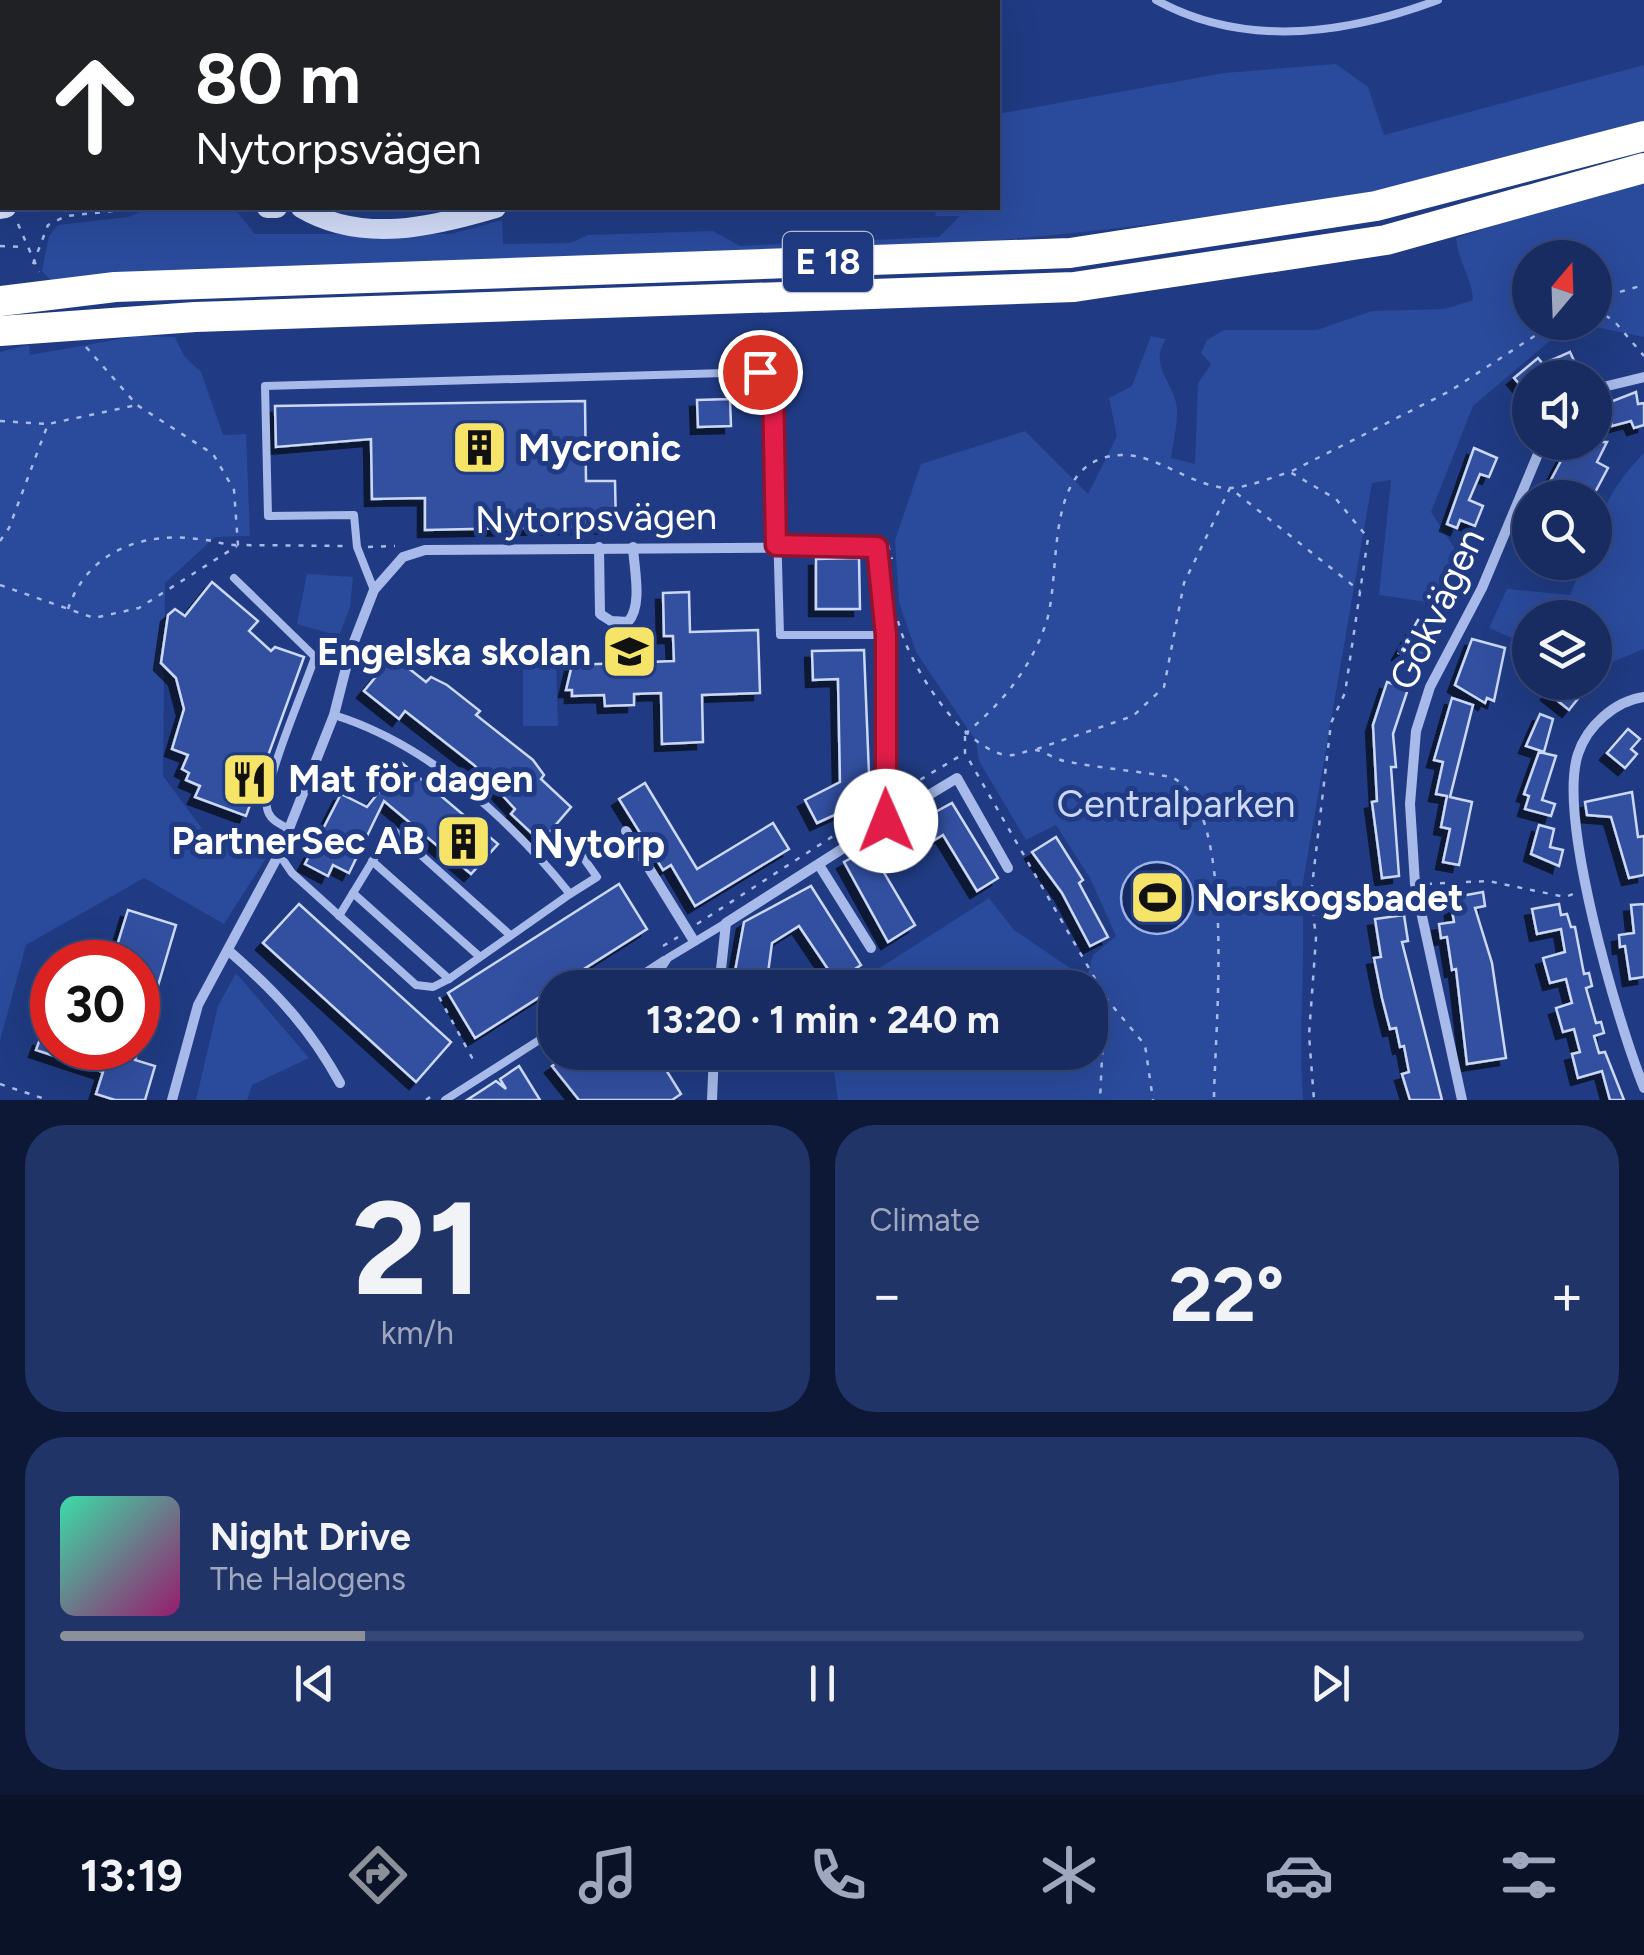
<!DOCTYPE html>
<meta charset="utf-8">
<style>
body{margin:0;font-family:Figtree,sans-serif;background:#213468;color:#f1f3f6;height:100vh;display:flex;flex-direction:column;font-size:38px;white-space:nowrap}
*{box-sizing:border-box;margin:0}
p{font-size:32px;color:#9fa7be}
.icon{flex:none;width:55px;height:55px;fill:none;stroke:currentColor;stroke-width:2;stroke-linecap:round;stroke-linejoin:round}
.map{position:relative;height:1100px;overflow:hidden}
.details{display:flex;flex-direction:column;gap:25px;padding:25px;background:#0d1836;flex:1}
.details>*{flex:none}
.hud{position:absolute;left:0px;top:0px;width:1000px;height:210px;box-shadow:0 10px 40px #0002,0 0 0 2px #364877;background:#202124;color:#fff;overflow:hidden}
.needle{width:65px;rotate:19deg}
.fabs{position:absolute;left:1512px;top:240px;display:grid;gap:20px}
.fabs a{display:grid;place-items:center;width:100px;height:100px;border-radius:50%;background:#182c62;box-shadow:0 10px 40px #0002,0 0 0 2px #364877;font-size:50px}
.speed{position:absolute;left:30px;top:940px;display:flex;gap:20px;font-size:50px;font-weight:700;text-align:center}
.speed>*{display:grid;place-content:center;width:130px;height:130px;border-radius:50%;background:#182c62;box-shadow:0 10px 40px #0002,0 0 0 2px #364877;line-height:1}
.speed .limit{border:15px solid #d22;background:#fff;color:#111}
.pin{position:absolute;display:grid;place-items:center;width:85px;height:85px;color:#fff;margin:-42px;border:5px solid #fff;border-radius:50%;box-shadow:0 2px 10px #0007}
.me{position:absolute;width:110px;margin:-55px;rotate:359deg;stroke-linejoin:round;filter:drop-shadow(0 0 8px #0008)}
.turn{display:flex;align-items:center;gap:35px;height:210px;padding:0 30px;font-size:45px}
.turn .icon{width:130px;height:130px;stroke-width:2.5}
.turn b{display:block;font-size:70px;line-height:85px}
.big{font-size:75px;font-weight:700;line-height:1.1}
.details .card{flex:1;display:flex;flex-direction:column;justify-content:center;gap:15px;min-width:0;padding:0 35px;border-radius:40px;background:#213468}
.details .dial{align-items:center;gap:0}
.dial b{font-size:130px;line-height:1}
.song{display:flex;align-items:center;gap:30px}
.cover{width:120px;height:120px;border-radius:15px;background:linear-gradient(135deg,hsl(160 70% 55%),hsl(320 70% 35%))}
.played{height:10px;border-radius:5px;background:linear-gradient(90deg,#8c9099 20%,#364877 20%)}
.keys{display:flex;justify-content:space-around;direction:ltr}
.heat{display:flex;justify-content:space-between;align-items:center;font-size:55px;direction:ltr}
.details .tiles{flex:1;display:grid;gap:25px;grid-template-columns:1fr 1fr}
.card:last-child{grid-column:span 2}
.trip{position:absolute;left:538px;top:970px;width:570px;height:100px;border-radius:40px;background:#182c62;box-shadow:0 10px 40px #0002,0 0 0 2px #364877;font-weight:700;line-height:100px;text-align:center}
.menu{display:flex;height:160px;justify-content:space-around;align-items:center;background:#0a1227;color:#9fa7be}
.menu .icon{width:70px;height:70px}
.menu .current{color:#8c9099}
.menu b{font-size:45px;color:#f1f3f6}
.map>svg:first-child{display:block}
.green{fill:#2a4a9b}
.water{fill:#162a62;stroke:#9bb2ea;stroke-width:2.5}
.building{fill:#304fa0;stroke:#cbd8f7;stroke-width:2.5;filter:url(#shadow)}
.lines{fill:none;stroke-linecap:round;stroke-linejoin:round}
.path{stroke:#a7bae9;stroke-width:2.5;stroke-dasharray:5 8;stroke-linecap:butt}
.lane{stroke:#a7bae9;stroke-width:8}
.street{stroke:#a7bae9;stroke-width:10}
.secondary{stroke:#d2dcf7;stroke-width:20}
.highway{stroke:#fff;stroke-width:30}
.route-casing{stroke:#92132f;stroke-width:25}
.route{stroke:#e11d48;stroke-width:18}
.labels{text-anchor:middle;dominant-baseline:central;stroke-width:10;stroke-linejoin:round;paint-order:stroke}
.shield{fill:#203b83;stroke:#bcc4da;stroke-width:2.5}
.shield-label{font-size:35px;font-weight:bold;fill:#fff}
.poi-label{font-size:38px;font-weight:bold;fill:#fff;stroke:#203b83;text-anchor:start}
.street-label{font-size:38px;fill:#fff;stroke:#203b83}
.park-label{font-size:38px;fill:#cbd8f7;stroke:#203b83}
.neighbourhood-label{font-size:40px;font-weight:bold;fill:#fff;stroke:#203b83}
</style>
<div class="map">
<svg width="1644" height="1100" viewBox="0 0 1644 1100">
<defs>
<filter id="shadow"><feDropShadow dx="-7" dy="7" stdDeviation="0" flood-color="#0009"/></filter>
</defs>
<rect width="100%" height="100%" fill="#203b83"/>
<g class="green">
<path d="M1336 64 1368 87 1384 135 1644 65V125C1548 150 1452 179 1354 195 926 268 487 266 54 284L42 271 49 236 58 225 128 217 149 208H234L255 234H451L502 220 503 244 570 243 588 235 713 231 740 246 939 237 960 216H935L938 208H998V114L1224 73Z"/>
<path d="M1644 177V337L1576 323 1595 322V258H1530V322L1571 323 1473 406 1431 512 1459 555 1433 603 1379 595 1391 480 1372 483 1302 888C1306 959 1298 1029 1303 1100H838L831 1053 1090 1052V988L850 987 989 898 1014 930 1086 979 1093 955 1116 936 1090 878 1056 825 1026 840 979 761 976 741 916 652 899 602 895 540 921 464 1025 431 1088 494 1117 436 1109 398 1132 386 1151 336 1166 339C1148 366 1174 382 1177 408 1178 423 1173 443 1171 458L1195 464 1198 383 1211 364 1201 353 1207 340 1224 330H1317L1372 311 1445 309 1473 300C1472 278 1458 261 1456 238Z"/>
<path d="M137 336 175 337 184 356 201 372 223 435 246 434 250 536 215 537 165 583 163 776 206 834 268 855 224 924 144 878 26 945 0 1041V352L29 345 30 355Z"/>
<path d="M1644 453V649L1595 669V618H1530V646L1489 628 1507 589 1570 595 1583 563 1595 562C1595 515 1612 486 1644 453Z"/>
<path d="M307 574 353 577 350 607 339 636 297 624Z"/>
<path d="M556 658 558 726H523V660Z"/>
<path d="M236 973 309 1058 252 1085 247 1100H196L218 1006Z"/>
</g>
<circle class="water" cx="1157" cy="898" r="36"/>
<g class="building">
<path d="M1570 352 1577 367 1561 374 1557 366 1543 378H1530V396L1514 378 1538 358 1543 364Z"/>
<path d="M1636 392 1638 404 1644 403V425L1634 428 1631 421 1612 426 1605 404Z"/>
<path d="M730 399 731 426 698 427 697 400Z"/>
<path d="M585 401 586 481H615L616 526 425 530V498L372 499 371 439 276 447 275 406Z"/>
<path d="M1571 442H1607L1597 462 1608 468 1592 498H1553L1544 493Z"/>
<path d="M1474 448 1497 458 1489 477 1480 474 1469 500 1483 506 1475 526 1460 520 1457 528 1447 524Z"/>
<path d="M859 558 860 609H816V559Z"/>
<path d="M212 582 258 621 249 631 271 651 275 647 304 657 246 816 195 797 200 786 186 780 189 773 182 769 188 755 172 749 184 709 176 678 161 663 168 615 175 609 185 616Z"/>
<path d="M689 592 690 632 758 630 760 693 702 695 703 742 662 744 661 693 634 694V705L605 706 604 695 572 696V690H566L572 665 674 661 673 636H664L663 593Z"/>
<path d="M1418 620 1436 630 1418 664 1399 653Z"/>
<path d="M1472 639 1505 648 1494 701 1487 698 1485 703 1455 685Z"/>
<path d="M864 650 870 799 817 823 805 800 840 782 838 679 813 680 812 651Z"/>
<path d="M393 656 426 682 431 677 447 685 480 711 476 715 533 760 544 775 541 779 571 807 541 842 511 814 515 809 474 765 405 711 399 719 364 691Z"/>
<path d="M1387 682 1408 689 1393 734 1396 767H1391L1399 876 1382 878 1372 802 1377 801 1373 725Z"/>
<path d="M1556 682H1574L1584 691 1569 710 1548 693Z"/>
<path d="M1452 698 1473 705 1450 797 1472 802 1459 865 1443 862 1450 829 1441 827 1447 796 1436 794 1443 762 1434 760Z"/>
<path d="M1540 714 1553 719 1544 752 1526 746Z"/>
<path d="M1628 729 1640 739 1631 749 1637 754 1625 768 1607 753Z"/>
<path d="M1539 752 1556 756 1542 800 1555 804 1551 816 1525 809 1529 796 1524 794Z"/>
<path d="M402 763 498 844 471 874 384 801 349 873 333 865 328 876 305 864 341 794 367 807Z"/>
<path d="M645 783 697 869 773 823 789 849 695 906 671 865 663 870 619 799Z"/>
<path d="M1632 792 1638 837 1644 836V875L1629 878 1611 817 1587 815 1585 802Z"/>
<path d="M952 803 998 878 977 891 943 835 883 871 915 925 888 942 844 862Z"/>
<path d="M1539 825 1554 829 1550 847 1563 850 1559 866 1531 854Z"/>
<path d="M1056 837 1083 880 1079 883 1108 937 1090 946 1062 893 1032 852Z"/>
<path d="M619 884 647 929 475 1038 448 993Z"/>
<path d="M811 886 861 965 836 981 799 926 772 943 766 988H732L744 922Z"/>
<path d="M1483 892 1485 906 1475 908 1492 963 1506 1058 1467 1064 1456 969 1452 970 1447 937 1441 938 1439 924 1454 922 1450 898Z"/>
<path d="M299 904 451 1042 416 1082 263 943Z"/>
<path d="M1559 904 1561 915 1567 914 1571 927H1575L1584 974 1589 973 1592 986 1586 988 1596 1023 1601 1022 1604 1033 1594 1036 1599 1053 1605 1052 1624 1100H1610L1602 1071 1578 1078 1572 1054 1580 1052 1574 1029 1563 1032 1556 1008 1572 1003 1566 979 1550 983 1543 958 1565 952 1561 929 1537 934 1532 909Z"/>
<path d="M1644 904V977L1630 979 1625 946 1620 947 1619 935 1634 933 1631 905Z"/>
<path d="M128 910 176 925 141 1043 138 962H112Z"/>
<path d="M1404 915 1408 941 1402 942 1442 1100H1410L1402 1074 1409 1072 1404 1046 1400 1047 1396 1028 1390 1029 1382 998 1374 958 1381 957 1375 919Z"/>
<path d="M40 1039 52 1043V1048H139L135 1060 155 1066 145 1100H115L96 1094 103 1072 36 1050Z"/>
<path d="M573 1052H655L681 1094 672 1100H579L552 1066Z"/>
<path d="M519 1066 540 1100H467L496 1081 506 1089 500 1079Z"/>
</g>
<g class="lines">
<g class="path">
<path d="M48 0 52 2"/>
<path d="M398 0 400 2"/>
<path d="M640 2 642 0"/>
<path d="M0 169H2"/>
<path d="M18 224 39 272"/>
<path d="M0 246 23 247"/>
<path d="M33 264 48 225 66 216 141 208"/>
<path d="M1595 299 1644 285"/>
<path d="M1595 308 1615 322 1644 356"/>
<path d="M86 347 137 405 213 454 234 490 238 545 345 546"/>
<path d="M0 421 47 424"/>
<path d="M1292 471 1450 391 1556 322"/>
<path d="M0 541 9 528 48 424 137 405"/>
<path d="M888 545 892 559"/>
<path d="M368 547 395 546"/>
<path d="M0 585 94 618 139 608 237 546"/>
<path d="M68 609C88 550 145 530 205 540 216 541 225 545 236 545"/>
<path d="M898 621C908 663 960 746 1005 755 1017 757 1025 750 1035 750 1044 751 1055 759 1064 761 1099 768 1136 771 1171 777 1239 805 1214 1034 1214 1100"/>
<path d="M965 734C1002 703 1029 671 1045 626 1064 576 1039 457 1122 455 1158 454 1195 489 1231 488 1250 487 1272 477 1290 472L1336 499 1368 538 1345 693 1331 723 1311 895 1316 938 1309 1035 1314 1100"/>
<path d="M965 736V753L1105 996 1100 1100"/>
<path d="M1037 749 1133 716 1164 687 1184 583 1230 488 1360 591"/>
<path d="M898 793 965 753"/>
<path d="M1427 884 1488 881 1565 897 1576 893"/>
<path d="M697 924 875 809"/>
<path d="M663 946 678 937"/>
<path d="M599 988 615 977"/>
<path d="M439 997 476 1065"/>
<path d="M1105 997 1145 1045 1153 1100"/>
<path d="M0 1084 48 1100"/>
<path d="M426 1100 436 1093"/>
</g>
<g class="lane">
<path d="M1156 0C1245 49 1347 34 1438 0"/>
<path d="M358 2 361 0"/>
<path d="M234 578 315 657"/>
<path d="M374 590 357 547 354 515 268 516 265 386 760 372 773 383 780 635H886"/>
<path d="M289 829C280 824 269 820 267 808 263 783 305 687 315 657L350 652"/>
<path d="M279 854 292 873 416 985 433 987 449 979 570 894C509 818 427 744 334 715"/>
<path d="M372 861 479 956"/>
<path d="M353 893 449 979"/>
<path d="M570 894 597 877 570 839"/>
<path d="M339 916 392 829 510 935"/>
<path d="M621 988 664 960"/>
<path d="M665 988 659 972 668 958 726 923"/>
<path d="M445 1100 555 1030"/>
</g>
<g class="street">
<path d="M249 0V2"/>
<path d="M183 2V0"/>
<path d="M439 2 442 0"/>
<path d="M0 62 2 63"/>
<path d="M0 119H2"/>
<path d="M1595 389 1644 377"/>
<path d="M599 547 600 614 611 621 628 622C643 606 634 568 633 547"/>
<path d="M1644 697C1615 701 1587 726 1578 754 1557 818 1618 1023 1644 1088"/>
<path d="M886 821 957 778 1008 868"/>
<path d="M626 831 694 941"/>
<path d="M819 865 871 948"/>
<path d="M229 951C275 991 310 1028 340 1083"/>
<path d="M172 1100 198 1005 279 854 334 715 350 652 374 590 403 557 425 550 877 547 886 635V821L726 923 719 988"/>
<path d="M712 1100 714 1052"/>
<path d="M1462 1100 1415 884 1410 804 1416 731 1430 687 1482 588 1543 442"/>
</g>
<g class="secondary">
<path d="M616 2 617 0"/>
<path d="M807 2 809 0"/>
<path d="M267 208H277"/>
<path d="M301 208C362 244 432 227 496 208"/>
<path d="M0 209 6 208"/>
</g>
<g class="highway">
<path d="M0 301 115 287 1070 253 1376 206 1644 136"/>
<path d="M0 331 195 317 1074 287 1386 240 1644 168"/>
</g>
</g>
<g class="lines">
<defs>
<path id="route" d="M760 372 773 383 776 545 877 547 886 635V821"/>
</defs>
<use href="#route" class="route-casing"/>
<use href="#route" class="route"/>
</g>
<defs>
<symbol id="building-square" viewBox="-11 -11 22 22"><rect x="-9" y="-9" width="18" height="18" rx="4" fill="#f6e468" stroke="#203b83"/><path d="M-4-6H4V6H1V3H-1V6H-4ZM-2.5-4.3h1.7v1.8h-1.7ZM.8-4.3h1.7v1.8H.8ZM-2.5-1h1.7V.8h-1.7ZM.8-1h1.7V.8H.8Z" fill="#111"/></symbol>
<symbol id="school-square" viewBox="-11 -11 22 22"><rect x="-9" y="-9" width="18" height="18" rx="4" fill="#f6e468" stroke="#203b83"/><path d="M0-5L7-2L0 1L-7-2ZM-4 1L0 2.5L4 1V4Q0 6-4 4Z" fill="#111"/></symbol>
<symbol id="restaurant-square" viewBox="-11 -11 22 22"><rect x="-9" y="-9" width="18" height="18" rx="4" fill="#f6e468" stroke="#203b83"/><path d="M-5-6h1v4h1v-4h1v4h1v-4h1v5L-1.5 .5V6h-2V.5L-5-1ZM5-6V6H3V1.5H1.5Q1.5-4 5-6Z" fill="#111"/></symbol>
<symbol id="stadium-square" viewBox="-11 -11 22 22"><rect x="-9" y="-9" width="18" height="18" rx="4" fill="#f6e468" stroke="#203b83"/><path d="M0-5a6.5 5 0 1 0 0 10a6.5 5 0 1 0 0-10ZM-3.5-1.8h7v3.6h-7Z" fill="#111"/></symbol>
</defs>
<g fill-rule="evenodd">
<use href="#building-square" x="448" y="416" width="63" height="63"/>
<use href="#school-square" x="598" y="620" width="63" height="63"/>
<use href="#restaurant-square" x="218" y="748" width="63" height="63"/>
<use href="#building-square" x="432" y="810" width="63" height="63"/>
<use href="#stadium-square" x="1126" y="866" width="63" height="63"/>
</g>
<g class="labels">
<rect class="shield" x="783" y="232" width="90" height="60" rx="8"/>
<g class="shield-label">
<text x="828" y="262">E 18</text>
</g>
<g class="poi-label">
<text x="518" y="448">Mycronic</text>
<text x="591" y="652" text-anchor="end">Engelska skolan</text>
<text x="288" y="779">Mat för dagen</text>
<text x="425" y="841" text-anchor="end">PartnerSec AB</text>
<text x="1196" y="898">Norskogsbadet</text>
</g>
<g class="street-label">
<text transform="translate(596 518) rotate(-1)">Nytorpsvägen</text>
<text transform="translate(1437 609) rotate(-65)">Gökvägen</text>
</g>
<g class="park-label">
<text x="1176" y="804">Centralparken</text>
</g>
<g class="neighbourhood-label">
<text x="599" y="844">Nytorp</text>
</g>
</g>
</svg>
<div class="fabs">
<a><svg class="needle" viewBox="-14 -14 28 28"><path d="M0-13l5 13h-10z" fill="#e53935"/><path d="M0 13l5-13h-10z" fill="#9fa7be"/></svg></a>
<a><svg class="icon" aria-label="sound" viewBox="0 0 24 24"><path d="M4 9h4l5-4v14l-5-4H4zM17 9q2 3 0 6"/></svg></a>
<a><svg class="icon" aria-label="search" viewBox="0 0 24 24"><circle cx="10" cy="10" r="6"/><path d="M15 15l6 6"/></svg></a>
<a><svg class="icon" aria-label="layers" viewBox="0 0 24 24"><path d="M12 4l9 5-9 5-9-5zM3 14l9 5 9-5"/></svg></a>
</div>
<div class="speed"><div class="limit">30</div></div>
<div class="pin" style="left:760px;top:372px;background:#d93025"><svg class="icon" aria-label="arrive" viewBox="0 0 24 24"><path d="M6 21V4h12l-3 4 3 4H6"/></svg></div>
<svg class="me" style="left:886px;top:821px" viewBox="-20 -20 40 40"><circle r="19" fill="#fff"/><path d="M0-13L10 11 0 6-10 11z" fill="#e11d48"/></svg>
<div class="trip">13:20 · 1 min · 240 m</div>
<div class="hud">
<div class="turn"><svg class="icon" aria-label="ahead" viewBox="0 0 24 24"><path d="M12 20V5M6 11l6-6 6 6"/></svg><div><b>80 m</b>Nytorpsvägen</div></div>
</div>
</div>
<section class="details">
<div class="tiles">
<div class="card dial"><b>21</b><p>km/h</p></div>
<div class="card"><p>Climate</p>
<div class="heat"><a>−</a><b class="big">22°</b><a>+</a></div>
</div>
<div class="card">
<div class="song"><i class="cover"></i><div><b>Night Drive</b><p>The Halogens</p></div></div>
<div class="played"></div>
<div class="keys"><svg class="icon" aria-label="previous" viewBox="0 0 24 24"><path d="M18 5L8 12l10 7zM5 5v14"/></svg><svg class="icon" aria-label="pause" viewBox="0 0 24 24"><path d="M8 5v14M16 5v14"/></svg><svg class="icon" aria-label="next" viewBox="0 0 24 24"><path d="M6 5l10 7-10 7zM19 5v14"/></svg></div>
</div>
</div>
</section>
<nav class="menu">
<b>13:19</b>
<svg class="icon current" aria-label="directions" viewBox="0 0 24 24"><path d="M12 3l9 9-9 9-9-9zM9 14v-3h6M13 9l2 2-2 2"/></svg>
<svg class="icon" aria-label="music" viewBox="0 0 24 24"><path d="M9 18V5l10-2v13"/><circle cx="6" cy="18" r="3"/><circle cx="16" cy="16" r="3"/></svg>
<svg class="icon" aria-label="phone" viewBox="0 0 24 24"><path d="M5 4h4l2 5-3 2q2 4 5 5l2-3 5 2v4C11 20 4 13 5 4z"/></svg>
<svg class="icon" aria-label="climate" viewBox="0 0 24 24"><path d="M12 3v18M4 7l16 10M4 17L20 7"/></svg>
<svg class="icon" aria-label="car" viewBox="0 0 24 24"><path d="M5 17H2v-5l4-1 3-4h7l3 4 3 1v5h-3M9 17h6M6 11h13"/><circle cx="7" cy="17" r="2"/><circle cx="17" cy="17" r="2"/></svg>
<svg class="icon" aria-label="filters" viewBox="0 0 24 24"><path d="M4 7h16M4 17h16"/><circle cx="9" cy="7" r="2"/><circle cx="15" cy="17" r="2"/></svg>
</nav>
